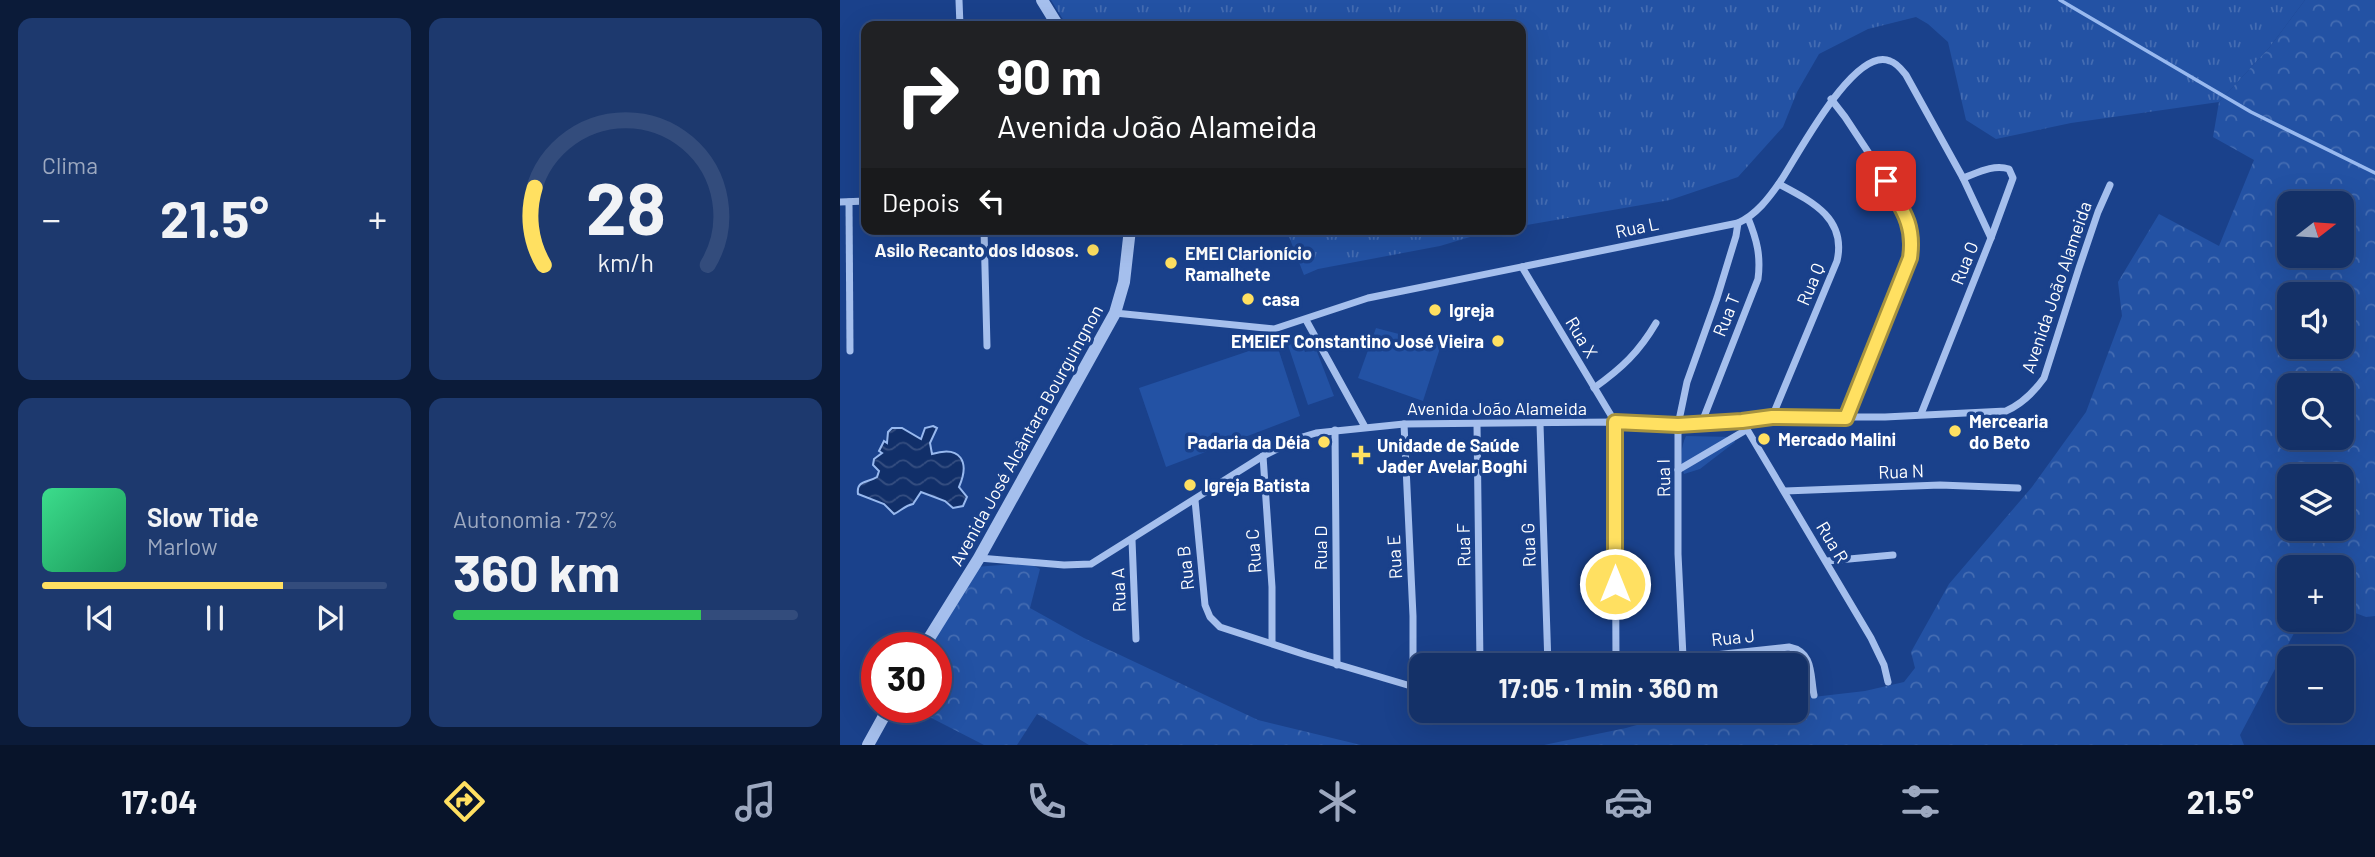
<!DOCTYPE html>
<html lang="pt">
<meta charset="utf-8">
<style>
body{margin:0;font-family:Barlow,sans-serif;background:#1d396e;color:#f1f3f6;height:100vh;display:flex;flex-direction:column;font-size:26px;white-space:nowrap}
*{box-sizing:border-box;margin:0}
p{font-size:23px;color:#9da9c0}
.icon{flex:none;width:38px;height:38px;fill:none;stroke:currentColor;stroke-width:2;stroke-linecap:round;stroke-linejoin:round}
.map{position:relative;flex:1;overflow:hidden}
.panel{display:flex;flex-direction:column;gap:18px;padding:18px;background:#0b1b39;width:840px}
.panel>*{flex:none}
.guide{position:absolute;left:21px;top:21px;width:665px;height:214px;border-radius:14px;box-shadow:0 7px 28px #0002,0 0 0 2px #334c7c;background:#202124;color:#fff;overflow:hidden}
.needle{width:46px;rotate:73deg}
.tools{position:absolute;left:1437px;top:191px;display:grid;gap:14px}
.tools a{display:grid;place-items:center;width:77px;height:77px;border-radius:14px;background:#143168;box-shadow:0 7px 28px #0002,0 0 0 2px #334c7c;font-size:35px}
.speed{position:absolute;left:21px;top:632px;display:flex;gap:14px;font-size:35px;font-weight:700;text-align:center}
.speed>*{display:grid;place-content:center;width:91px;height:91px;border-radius:50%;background:#143168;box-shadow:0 7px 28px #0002,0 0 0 2px #334c7c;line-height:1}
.speed .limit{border:10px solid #d22;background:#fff;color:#111}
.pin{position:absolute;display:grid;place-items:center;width:60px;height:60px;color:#fff;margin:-30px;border-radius:14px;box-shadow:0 4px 10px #0006}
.me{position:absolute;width:77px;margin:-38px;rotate:0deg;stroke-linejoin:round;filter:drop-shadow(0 0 5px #0008)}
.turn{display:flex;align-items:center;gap:24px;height:147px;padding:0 21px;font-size:32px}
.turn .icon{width:91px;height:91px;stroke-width:2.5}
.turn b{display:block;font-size:49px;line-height:60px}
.then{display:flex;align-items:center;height:66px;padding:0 21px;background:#0003;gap:14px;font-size:26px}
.big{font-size:52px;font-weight:700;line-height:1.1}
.panel .widget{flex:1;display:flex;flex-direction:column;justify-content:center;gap:10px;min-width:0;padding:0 24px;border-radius:14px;background:#1d396e}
.panel .dial{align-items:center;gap:0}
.dial svg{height:182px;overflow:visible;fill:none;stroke:#334c7c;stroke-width:7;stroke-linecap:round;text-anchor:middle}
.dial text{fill:#f1f3f6;stroke:none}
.song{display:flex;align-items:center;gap:21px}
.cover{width:84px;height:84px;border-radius:10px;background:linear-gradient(135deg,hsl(150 70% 55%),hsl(150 70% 35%))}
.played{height:7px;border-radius:4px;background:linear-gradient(90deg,#ffe061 70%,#334c7c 70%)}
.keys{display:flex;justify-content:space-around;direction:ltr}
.heat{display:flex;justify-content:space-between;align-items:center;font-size:38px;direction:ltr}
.charge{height:10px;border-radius:5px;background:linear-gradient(90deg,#34c759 72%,#334c7c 0)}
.panel .tiles{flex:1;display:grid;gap:18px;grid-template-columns:repeat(2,1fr)}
.trip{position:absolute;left:569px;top:653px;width:399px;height:70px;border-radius:14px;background:#143168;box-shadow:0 7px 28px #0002,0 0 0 2px #334c7c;font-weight:700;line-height:70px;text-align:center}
.dock{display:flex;height:112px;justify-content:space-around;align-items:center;background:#08142a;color:#9da9c0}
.dock .icon{width:49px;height:49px}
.dock .on{color:#ffe061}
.dock b{font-size:32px;color:#f1f3f6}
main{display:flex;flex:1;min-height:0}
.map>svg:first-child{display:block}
.grass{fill:url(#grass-tufts)}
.forest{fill:url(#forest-crowns);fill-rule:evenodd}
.green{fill:#2352a4}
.water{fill:url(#water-waves);stroke:#98b9ef;stroke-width:2}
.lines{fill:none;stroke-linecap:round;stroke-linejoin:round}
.stream{stroke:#98b9ef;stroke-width:3.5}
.minor{stroke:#a5bfed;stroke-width:7}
.tertiary{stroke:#a5bfed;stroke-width:12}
.route-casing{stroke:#a6923f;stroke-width:18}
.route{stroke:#ffe061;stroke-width:12}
.poi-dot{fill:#ffe061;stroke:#1a418b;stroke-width:2.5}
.labels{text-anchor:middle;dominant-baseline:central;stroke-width:7;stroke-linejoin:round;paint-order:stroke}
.street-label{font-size:18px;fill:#fff;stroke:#1a418b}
.poi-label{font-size:18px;font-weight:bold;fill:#fff;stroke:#1a418b;text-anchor:start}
</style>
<main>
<section class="panel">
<div class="tiles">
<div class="widget"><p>Clima</p>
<div class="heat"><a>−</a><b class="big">21.5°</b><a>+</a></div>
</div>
<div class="widget dial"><svg viewBox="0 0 100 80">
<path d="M14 69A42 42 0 1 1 86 69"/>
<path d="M14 69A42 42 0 0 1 10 35" stroke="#ffe061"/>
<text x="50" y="56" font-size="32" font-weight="700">28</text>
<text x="50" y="72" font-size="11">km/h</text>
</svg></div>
<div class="widget">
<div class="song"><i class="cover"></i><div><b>Slow Tide</b><p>Marlow</p></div></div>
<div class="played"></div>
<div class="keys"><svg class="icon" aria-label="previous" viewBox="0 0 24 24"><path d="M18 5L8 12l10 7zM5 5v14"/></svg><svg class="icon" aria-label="pause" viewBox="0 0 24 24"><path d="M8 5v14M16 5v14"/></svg><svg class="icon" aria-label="next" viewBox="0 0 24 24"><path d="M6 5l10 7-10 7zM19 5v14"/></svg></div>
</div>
<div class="widget"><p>Autonomia · 72%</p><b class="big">360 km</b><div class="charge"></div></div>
</div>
</section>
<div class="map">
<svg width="1535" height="745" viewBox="0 0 1535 745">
<defs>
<pattern id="grass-tufts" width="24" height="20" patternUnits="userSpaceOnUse" patternTransform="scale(1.75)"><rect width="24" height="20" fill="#2352a4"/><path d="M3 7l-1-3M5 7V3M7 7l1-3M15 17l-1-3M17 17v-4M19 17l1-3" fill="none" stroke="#446cb2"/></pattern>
<pattern id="forest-crowns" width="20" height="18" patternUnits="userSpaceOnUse" patternTransform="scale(1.75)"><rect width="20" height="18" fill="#2352a4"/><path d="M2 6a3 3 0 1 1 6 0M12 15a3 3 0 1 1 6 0" fill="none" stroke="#446cb2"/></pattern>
<pattern id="water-waves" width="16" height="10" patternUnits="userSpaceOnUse" patternTransform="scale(1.75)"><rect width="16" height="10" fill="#112f69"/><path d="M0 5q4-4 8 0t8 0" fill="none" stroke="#354e80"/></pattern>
</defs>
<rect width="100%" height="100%" fill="#1a418b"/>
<g class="grass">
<path d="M211 0H1465L1429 48 1379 102 1231 123 1156 139 1126 120 1108 42 1088 24 1076 17 1028 29 979 54 957 92 943 127 898 177 830 200 681 226V26H227Z"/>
<path d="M446 229H664L640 234 600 246 478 269 464 275Z"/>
</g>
<g class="forest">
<path d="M1465 0H1535V616L1526 617 1502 608V567H1449V620H1461L1400 735 1404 745H704L786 728 833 715 866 710H956V699L1025 691 1064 682 1075 668 1071 652 1109 584 1192 487 1246 412 1282 316 1278 282 1319 214 1379 246 1414 160 1373 137 1379 102 1429 48ZM1449 203H1502V256H1449ZM1449 294H1502V346H1449ZM1449 385H1502V438H1449ZM1449 476H1502V528H1449Z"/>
<path d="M188 563 200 569 190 608 244 638 418 720 521 745H249L197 714 177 745H144L70 707H96V648L91 647 135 567Z"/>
</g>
<g class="green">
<path d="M536 328 601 345 583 401 518 378Z"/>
<path d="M444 333 458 336 465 352 476 349 494 396 468 405Z"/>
<path d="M436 342 460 416 326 467 299 388Z"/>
<path d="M846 436 893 437 895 442 860 469 844 474C839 464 841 446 846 436Z"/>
</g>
<path class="water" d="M93 426 97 428 90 443 92 454C121 445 130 462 119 487L127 497 123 506 113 508 105 501 81 492 73 504C64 506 61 511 54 514L44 504 18 494C16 480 28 483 37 477L39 471 33 465 34 459 42 453 39 451 44 441 47 443 48 432 52 428H62L81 439 85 428Z"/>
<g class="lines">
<path class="stream" d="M1220 0 1411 112 1535 173"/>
<g class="minor">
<path d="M119 0 120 26"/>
<path d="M991 99 1005 117 1034 161 1069 223 1073 240 1070 258 1006 418"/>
<path d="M0 202 26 201"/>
<path d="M9 202 10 351"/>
<path d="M144 229 147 346"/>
<path d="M682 267 775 422 776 665"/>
<path d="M275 313 434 329 528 298 898 223C916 215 929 198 940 182 956 159 1014 45 1050 61 1057 63 1062 70 1066 75L1123 178 1151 238"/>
<path d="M466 320 525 427"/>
<path d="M754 388C782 368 799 352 816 323"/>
<path d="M1081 414 1151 238 1173 178 1169 169C1153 164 1137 173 1123 178"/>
<path d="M932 417 997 261C1007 218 971 201 939 184"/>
<path d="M902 421 1031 638 1044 665 1048 682"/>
<path d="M862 422 918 279C921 256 917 240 908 218"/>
<path d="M564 424 573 616V688"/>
<path d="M637 424 640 665"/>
<path d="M700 424 708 665"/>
<path d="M495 430 497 665"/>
<path d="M423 456 432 587V643"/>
<path d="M838 470 906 430"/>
<path d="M945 491 1100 485 1178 488"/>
<path d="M355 500 365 605 370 617 380 627 466 655 581 689"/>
<path d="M292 540 296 639"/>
<path d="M139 558 224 565 251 564 423 456 459 438 476 433 564 424 775 422 838 425 902 421 932 417H1045L1166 411C1182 404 1194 392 1204 378L1239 268 1258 212 1270 185"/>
<path d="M987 561 1053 555"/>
<path d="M843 657 838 554V425L847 382 877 298 896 236 898 223"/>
<path d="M781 665 949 647C974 652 970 675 974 695"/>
</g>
<g class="tertiary">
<path d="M202 0 218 26"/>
<path d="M83 648 139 558 275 313 284 282 290 229"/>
<path d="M28 745 49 707"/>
</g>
</g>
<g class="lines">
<defs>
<path id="route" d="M775 584V422L838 425 902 421 932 417 1006 418 1070 258C1075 224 1062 209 1046 181"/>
</defs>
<use href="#route" class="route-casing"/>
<use href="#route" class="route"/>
</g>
<g class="poi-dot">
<circle cx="253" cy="250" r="7"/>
<circle cx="331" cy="263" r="7"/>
<circle cx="408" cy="299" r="7"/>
<circle cx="595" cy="310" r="7"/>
<circle cx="658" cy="341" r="7"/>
<circle cx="1115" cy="431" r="7"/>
<circle cx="924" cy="439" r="7"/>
<circle cx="484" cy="442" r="7"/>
<path d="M517.5 444.5h7v7h7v7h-7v7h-7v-7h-7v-7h7z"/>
<circle cx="350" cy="485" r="7"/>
</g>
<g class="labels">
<g class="street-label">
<text transform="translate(797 227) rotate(-12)">Rua L</text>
<text transform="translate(1124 263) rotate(-68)">Rua O</text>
<text transform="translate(970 284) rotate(-67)">Rua Q</text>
<text transform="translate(1216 287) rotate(-71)">Avenida João Alameida</text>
<text transform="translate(886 315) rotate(-68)">Rua T</text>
<text transform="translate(742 337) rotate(59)">Rua X</text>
<text x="657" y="408">Avenida João Alameida</text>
<text transform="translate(186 435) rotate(-61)">Avenida José Alcântara Bourguingnon</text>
<text transform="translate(1061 471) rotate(-2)">Rua N</text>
<text transform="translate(823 478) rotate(-91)">Rua I</text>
<text transform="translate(993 542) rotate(59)">Rua R</text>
<text transform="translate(623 545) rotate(-91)">Rua F</text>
<text transform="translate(688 545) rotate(-92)">Rua G</text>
<text transform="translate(480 548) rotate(-90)">Rua D</text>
<text transform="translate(413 551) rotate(-94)">Rua C</text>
<text transform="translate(554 557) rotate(-93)">Rua E</text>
<text transform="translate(345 568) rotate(-96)">Rua B</text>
<text transform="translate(278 590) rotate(-92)">Rua A</text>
<text transform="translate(893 637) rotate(-6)">Rua J</text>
</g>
<g class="poi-label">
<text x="239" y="250" text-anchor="end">Asilo Recanto dos Idosos.</text>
<text x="345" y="253">EMEI Clarionício<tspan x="345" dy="21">Ramalhete</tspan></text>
<text x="422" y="299">casa</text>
<text x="609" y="310">Igreja</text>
<text x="644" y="341" text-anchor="end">EMEIEF Constantino José Vieira</text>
<text x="1129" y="421">Mercearia<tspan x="1129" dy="21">do Beto</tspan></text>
<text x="938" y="439">Mercado Malini</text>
<text x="470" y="442" text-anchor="end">Padaria da Déia</text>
<text x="537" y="445">Unidade de Saúde<tspan x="537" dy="21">Jader Avelar Boghi</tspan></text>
<text x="364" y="485">Igreja Batista</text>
</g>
</g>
</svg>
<div class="tools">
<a><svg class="needle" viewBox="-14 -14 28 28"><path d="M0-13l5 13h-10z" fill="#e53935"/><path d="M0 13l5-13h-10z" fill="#9da9c0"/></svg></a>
<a><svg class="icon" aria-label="sound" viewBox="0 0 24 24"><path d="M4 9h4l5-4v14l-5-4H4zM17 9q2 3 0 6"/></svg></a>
<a><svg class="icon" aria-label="search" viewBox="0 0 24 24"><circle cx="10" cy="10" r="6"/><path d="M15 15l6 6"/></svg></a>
<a><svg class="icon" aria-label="layers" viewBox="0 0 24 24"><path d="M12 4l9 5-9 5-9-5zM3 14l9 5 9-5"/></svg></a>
<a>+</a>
<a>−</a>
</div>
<div class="speed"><div class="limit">30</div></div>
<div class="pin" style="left:1046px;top:181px;background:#d93025"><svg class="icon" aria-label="arrive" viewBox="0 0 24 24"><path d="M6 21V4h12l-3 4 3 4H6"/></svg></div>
<svg class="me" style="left:775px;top:584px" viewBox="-20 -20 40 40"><circle r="17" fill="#ffe061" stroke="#fff" stroke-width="3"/><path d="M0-11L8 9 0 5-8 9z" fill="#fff"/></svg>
<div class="trip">17:05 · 1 min · 360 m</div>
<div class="guide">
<div class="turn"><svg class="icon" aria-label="right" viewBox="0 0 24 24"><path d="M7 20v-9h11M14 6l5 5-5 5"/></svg><div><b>90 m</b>Avenida João Alameida</div></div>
<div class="then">Depois<svg class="icon" aria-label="left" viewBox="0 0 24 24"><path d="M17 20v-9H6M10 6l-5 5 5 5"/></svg></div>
</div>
</div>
</main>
<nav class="dock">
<b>17:04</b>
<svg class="icon on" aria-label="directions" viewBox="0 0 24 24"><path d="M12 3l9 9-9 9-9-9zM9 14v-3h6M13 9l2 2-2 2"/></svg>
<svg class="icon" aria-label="music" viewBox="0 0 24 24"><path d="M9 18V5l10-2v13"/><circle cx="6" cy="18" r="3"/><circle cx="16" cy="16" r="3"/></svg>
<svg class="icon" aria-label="phone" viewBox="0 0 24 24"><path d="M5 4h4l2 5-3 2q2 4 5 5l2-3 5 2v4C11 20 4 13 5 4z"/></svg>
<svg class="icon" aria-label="climate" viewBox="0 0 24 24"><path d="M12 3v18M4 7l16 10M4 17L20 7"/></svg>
<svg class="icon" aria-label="car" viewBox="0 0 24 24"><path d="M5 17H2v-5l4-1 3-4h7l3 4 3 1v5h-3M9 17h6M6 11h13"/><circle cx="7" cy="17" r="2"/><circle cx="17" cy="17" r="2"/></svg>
<svg class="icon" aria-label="filters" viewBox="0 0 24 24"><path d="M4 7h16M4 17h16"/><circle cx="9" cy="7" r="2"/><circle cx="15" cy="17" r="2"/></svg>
<b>21.5°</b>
</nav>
